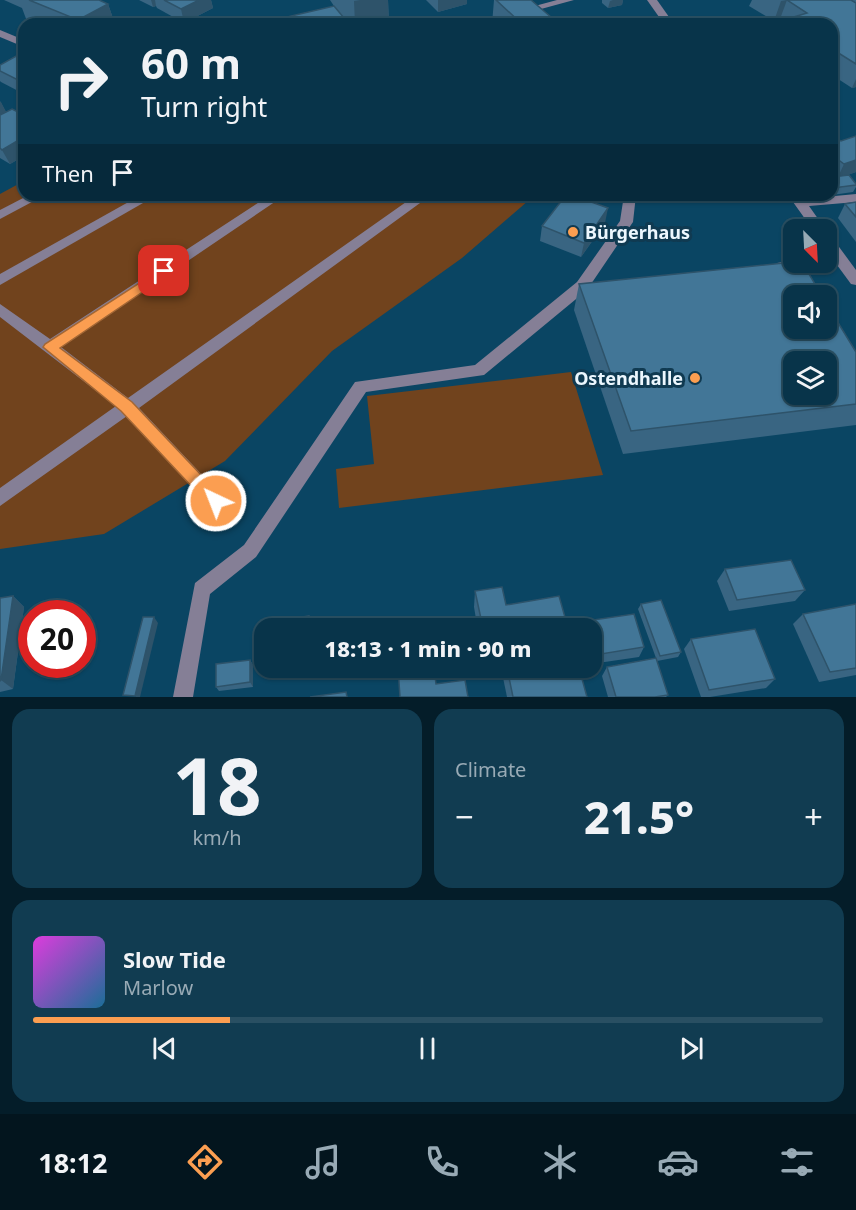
<!DOCTYPE html>
<meta charset="utf-8">
<style>
body{margin:0;font-family:"Noto Sans",sans-serif;background:#113c51;color:#f1f3f6;height:100vh;display:flex;flex-direction:column;font-size:22px;white-space:nowrap}
*{box-sizing:border-box;margin:0}
p{font-size:20px;color:#98aab5}
.icon{flex:none;width:33px;height:33px;fill:none;stroke:currentColor;stroke-width:2;stroke-linecap:round;stroke-linejoin:round}
.map{position:relative;height:697px;overflow:hidden}
.sheet{display:flex;flex-direction:column;gap:12px;padding:12px;background:#041d29;flex:1}
.sheet>*{flex:none}
.guide{position:absolute;left:18px;top:18px;width:820px;height:183px;border-radius:18px;box-shadow:0 2px 4px #0004,0 0 0 2px #294f62;background:#08344a;color:#f1f3f6;overflow:hidden}
.needle{width:39px;rotate:156deg}
.tools{position:absolute;left:783px;top:219px;display:grid;gap:12px}
.tools a{display:grid;place-items:center;width:54px;height:54px;border-radius:12px;background:#08344a;box-shadow:0 2px 4px #0004,0 0 0 2px #294f62;font-size:30px}
.speed{position:absolute;left:18px;top:600px;display:flex;gap:12px;font-size:30px;font-weight:700;text-align:center}
.speed>*{display:grid;place-content:center;width:78px;height:78px;border-radius:50%;background:#08344a;box-shadow:0 2px 4px #0004,0 0 0 2px #294f62;line-height:1}
.speed .limit{border:9px solid #d22;background:#fff;color:#111}
.pin{position:absolute;display:grid;place-items:center;width:51px;height:51px;color:#fff;margin:-26px;border-radius:12px;box-shadow:0 3px 9px #0006}
.me{position:absolute;width:66px;margin:-33px;rotate:317deg;stroke-linejoin:round;filter:drop-shadow(0 0 4px #0008)}
.turn{display:flex;align-items:center;gap:21px;height:126px;padding:0 24px;font-size:27px}
.turn .icon{width:78px;height:78px;stroke-width:2.5}
.turn b{display:block;font-size:42px;line-height:51px}
.then{display:flex;align-items:center;height:57px;padding:0 24px;background:#0003;gap:12px;font-size:22px}
.big{font-size:45px;font-weight:800;line-height:1.1}
.sheet .tile{flex:1;display:flex;flex-direction:column;justify-content:center;gap:9px;min-width:0;padding:0 21px;border-radius:18px;background:#113c51}
.sheet .dial{align-items:center;gap:0}
.dial b{font-size:78px;line-height:1}
.song{display:flex;align-items:center;gap:18px}
.cover{width:72px;height:72px;border-radius:9px;background:linear-gradient(135deg,hsl(300 70% 55%),hsl(200 70% 35%))}
.played{height:6px;border-radius:3px;background:linear-gradient(90deg,#fb9e51 25%,#294f62 25%)}
.keys{display:flex;justify-content:space-around;direction:ltr}
.heat{display:flex;justify-content:space-between;align-items:center;font-size:33px;direction:ltr}
.sheet .tiles{flex:1;display:grid;gap:12px;grid-template-columns:1fr 1fr}
.tile:last-child{grid-column:span 2}
.trip{position:absolute;left:254px;top:618px;width:348px;height:60px;border-radius:18px;background:#08344a;box-shadow:0 2px 4px #0004,0 0 0 2px #294f62;font-weight:800;line-height:60px;text-align:center}
.dock{display:flex;height:96px;justify-content:space-around;align-items:center;background:#03151e;color:#98aab5}
.dock .icon{width:42px;height:42px}
.dock .on{color:#fb9e51}
.dock b{font-size:27px;color:#f1f3f6}
.map>svg:first-child{display:block}
.green{fill:#71431d}
.lines{fill:none;stroke-linecap:round;stroke-linejoin:round}
.minor{fill:#857f96;fill-rule:evenodd}
.wall{fill:#396582}
.shaded-wall{fill:#2e536a}
.building{fill:#427697;stroke:#2e536a;stroke-width:1.5;fill-rule:evenodd}
.route{fill:#fb9e51;stroke:#a36735;stroke-width:1.5}
.poi-dot{fill:#fb9e51;stroke:#103a51;stroke-width:2}
.labels{text-anchor:middle;dominant-baseline:central;stroke-width:6;stroke-linejoin:round;paint-order:stroke}
.poi-label{font-size:18px;font-weight:bold;fill:#ecf7fe;stroke:#103a51;text-anchor:start}
</style>
<div class="map">
<svg width="856" height="697" viewBox="0 0 856 697">
<rect width="100%" height="100%" fill="#0a4563"/>
<g class="green">
<path d="M24 181V195H527L528 201 462 258 332 351 225 461 104 534 0 549V194Z"/>
<path d="M571 372 603 475 339 508 336 469 374 464 367 396Z"/>
</g>
<g class="lines">
<g class="minor">
<path d="M557 0H574L486 24H469Z"/>
<path d="M647 0H657L674 24H664Z"/>
<path d="M0 30 24 40V47L0 37Z"/>
<path d="M856 194V202L809 206 826 230H813L788 195H801L803 199Z"/>
<path d="M29 195H45L0 219V210Z"/>
<path d="M141 195H157L0 285V274Z"/>
<path d="M270 195H285L61 347 128 398 416 195H431L139 408 222 496 225 501 222 506 216 509 210 506 127 416 0 506V488L116 406 0 317V304L50 339Z"/>
<path d="M624 195H636L633 222 587 290 484 375 366 392 256 557 210 594 193 697H173L195 583 244 545 355 382 475 365 577 282 620 221Z"/>
<path d="M826 235 831 236 856 270V285L851 284 826 250Z"/>
<path d="M794 260V262H822L815 267 782 271 775 266 777 263Z"/>
</g>
</g>
<g class="wall">
<path d="M4 0H99L108 4 115 24H28L22 8Z"/>
<path d="M139 0H211L213 8 184 23 157 8 156 6 153 7Z"/>
<path d="M330 0H388L389 24H257L334 6Z"/>
<path d="M426 0H467V4L438 12Z"/>
<path d="M494 0H531L559 24H492Z"/>
<path d="M602 0H623L622 5 608 8 602 3Z"/>
<path d="M752 0H856V87L852 88 832 75V24H785L780 19 774 21 749 6Z"/>
<path d="M24 57V94L1 82 0 81V65Z"/>
<path d="M0 101 6 112 24 115V156L10 164 0 158Z"/>
<path d="M832 135 841 141 856 136V172L844 176 856 184V187L853 192 832 195V177H835L832 175Z"/>
<path d="M856 202V242L838 218 845 204Z"/>
<path d="M605 223 581 257 540 241 542 226Z"/>
<path d="M579 284 856 352V425L623 454 574 310Z"/>
<path d="M725 569 805 590 795 601 729 611 717 581Z"/>
<path d="M475 591 506 605 568 628H444L477 625 474 607Z"/>
<path d="M13 596 24 607 13 689 0 692V598Z"/>
<path d="M641 604 681 652 678 657 657 661 668 695 666 697H608L602 676 607 667 656 658 638 609Z"/>
<path d="M856 604V675L819 682 793 624 803 614Z"/>
<path d="M586 621 644 647 639 657 591 664V628H583Z"/>
<path d="M691 639 775 679 766 688 710 697H701L684 649Z"/>
<path d="M250 660 253 665V687L219 691 216 687Z"/>
<path d="M270 668H316V672L275 679 270 670Z"/>
<path d="M343 668H390L391 671 345 678Z"/>
<path d="M501 668H579L587 697H507Z"/>
</g>
<g class="shaded-wall">
<path d="M151 0H155L156 6 153 7Z"/>
<path d="M199 0H211L213 8 184 23 181 9Z"/>
<path d="M360 0H388L389 24H355L354 1Z"/>
<path d="M438 0H467V4L438 12Z"/>
<path d="M613 0H623L622 5 608 8 610 1Z"/>
<path d="M787 0 780 19 774 21 781 1Z"/>
<path d="M108 4 115 24H79L78 20Z"/>
<path d="M856 79V87L852 88Z"/>
<path d="M0 102H1L8 116 0 120Z"/>
<path d="M24 137V156L10 164 2 150Z"/>
<path d="M856 160V172L837 179 844 164Z"/>
<path d="M608 208 605 223 581 257 584 243Z"/>
<path d="M13 596 24 607 13 689 1 680Z"/>
<path d="M309 616 312 626 313 628H310Z"/>
<path d="M154 617 158 623 140 697H136L135 696Z"/>
<path d="M250 660 253 665V687L250 682Z"/>
</g>
<g class="building">
<path d="M29 0H99L108 4 78 20Z"/>
<path d="M164 0H199L181 9Z"/>
<path d="M496 0H531L559 24H522Z"/>
<path d="M787 0H851L856 3V64L832 49V24H795L787 19 807 13Z"/>
<path d="M334 6 349 24H257Z"/>
<path d="M18 55 24 57V83L0 71V65Z"/>
<path d="M12 109 24 115V137L2 150 0 148V115Z"/>
<path d="M832 135 841 141 856 136V160L844 164 832 155Z"/>
<path d="M849 175 856 184V185L833 188 832 187V177Z"/>
<path d="M566 195H572L608 208 584 243 542 226Z"/>
<path d="M856 202V217L845 204Z"/>
<path d="M794 262H802L822 296H794V328H826V303L856 352V404L631 431 579 284ZM794 362H826V394H794Z"/>
<path d="M791 560 805 590 737 600 725 569Z"/>
<path d="M502 587 506 605 559 596 568 628H483L475 591Z"/>
<path d="M13 596 1 680 0 681V598Z"/>
<path d="M661 600 681 652 660 656 641 604Z"/>
<path d="M856 604V668L830 672 803 614Z"/>
<path d="M634 614 644 647 595 655 591 639V628H588L586 621Z"/>
<path d="M309 616 310 628H269V623Z"/>
<path d="M143 617H154L135 696 123 695Z"/>
<path d="M386 624V628H352Z"/>
<path d="M478 625V628H444Z"/>
<path d="M755 629 775 679 709 690 691 639Z"/>
<path d="M656 658 668 695 655 697H616L607 667Z"/>
<path d="M250 660V682L216 687V664Z"/>
<path d="M270 668H285L270 670Z"/>
<path d="M398 668H434L436 684 465 680 468 697H400Z"/>
<path d="M507 668H579L587 697H513Z"/>
<path d="M346 692 347 697H310Z"/>
</g>
<path class="route" d="M164 267 169 268 171 271 169 274 60 348 132 402 221 496 224 501 221 506 216 508 210 506 121 411 43 347 45 344Z"/>
<g class="poi-dot">
<circle cx="573" cy="232" r="6"/>
<circle cx="695" cy="378" r="6"/>
</g>
<g class="labels">
<g class="poi-label">
<text x="585" y="232">Bürgerhaus</text>
<text x="683" y="378" text-anchor="end">Ostendhalle</text>
</g>
</g>
</svg>
<div class="tools">
<a><svg class="needle" viewBox="-14 -14 28 28"><path d="M0-13l5 13h-10z" fill="#e53935"/><path d="M0 13l5-13h-10z" fill="#98aab5"/></svg></a>
<a><svg class="icon" aria-label="sound" viewBox="0 0 24 24"><path d="M4 9h4l5-4v14l-5-4H4zM17 9q2 3 0 6"/></svg></a>
<a><svg class="icon" aria-label="layers" viewBox="0 0 24 24"><path d="M12 4l9 5-9 5-9-5zM3 14l9 5 9-5"/></svg></a>
</div>
<div class="speed"><div class="limit">20</div></div>
<div class="pin" style="left:164px;top:271px;background:#d93025"><svg class="icon" aria-label="arrive" viewBox="0 0 24 24"><path d="M6 21V4h12l-3 4 3 4H6"/></svg></div>
<svg class="me" style="left:216px;top:501px" viewBox="-20 -20 40 40"><circle r="17" fill="#fb9e51" stroke="#fff" stroke-width="3"/><path d="M0-11L8 9 0 5-8 9z" fill="#fff"/></svg>
<div class="trip">18:13 · 1 min · 90 m</div>
<div class="guide">
<div class="turn"><svg class="icon" aria-label="right" viewBox="0 0 24 24"><path d="M7 20v-9h11M14 6l5 5-5 5"/></svg><div><b>60 m</b>Turn right</div></div>
<div class="then">Then<svg class="icon" aria-label="arrive" viewBox="0 0 24 24"><path d="M6 21V4h12l-3 4 3 4H6"/></svg></div>
</div>
</div>
<section class="sheet">
<div class="tiles">
<div class="tile dial"><b>18</b><p>km/h</p></div>
<div class="tile"><p>Climate</p>
<div class="heat"><a>−</a><b class="big">21.5°</b><a>+</a></div>
</div>
<div class="tile">
<div class="song"><i class="cover"></i><div><b>Slow Tide</b><p>Marlow</p></div></div>
<div class="played"></div>
<div class="keys"><svg class="icon" aria-label="previous" viewBox="0 0 24 24"><path d="M18 5L8 12l10 7zM5 5v14"/></svg><svg class="icon" aria-label="pause" viewBox="0 0 24 24"><path d="M8 5v14M16 5v14"/></svg><svg class="icon" aria-label="next" viewBox="0 0 24 24"><path d="M6 5l10 7-10 7zM19 5v14"/></svg></div>
</div>
</div>
</section>
<nav class="dock">
<b>18:12</b>
<svg class="icon on" aria-label="directions" viewBox="0 0 24 24"><path d="M12 3l9 9-9 9-9-9zM9 14v-3h6M13 9l2 2-2 2"/></svg>
<svg class="icon" aria-label="music" viewBox="0 0 24 24"><path d="M9 18V5l10-2v13"/><circle cx="6" cy="18" r="3"/><circle cx="16" cy="16" r="3"/></svg>
<svg class="icon" aria-label="phone" viewBox="0 0 24 24"><path d="M5 4h4l2 5-3 2q2 4 5 5l2-3 5 2v4C11 20 4 13 5 4z"/></svg>
<svg class="icon" aria-label="climate" viewBox="0 0 24 24"><path d="M12 3v18M4 7l16 10M4 17L20 7"/></svg>
<svg class="icon" aria-label="car" viewBox="0 0 24 24"><path d="M5 17H2v-5l4-1 3-4h7l3 4 3 1v5h-3M9 17h6M6 11h13"/><circle cx="7" cy="17" r="2"/><circle cx="17" cy="17" r="2"/></svg>
<svg class="icon" aria-label="filters" viewBox="0 0 24 24"><path d="M4 7h16M4 17h16"/><circle cx="9" cy="7" r="2"/><circle cx="15" cy="17" r="2"/></svg>
</nav>
